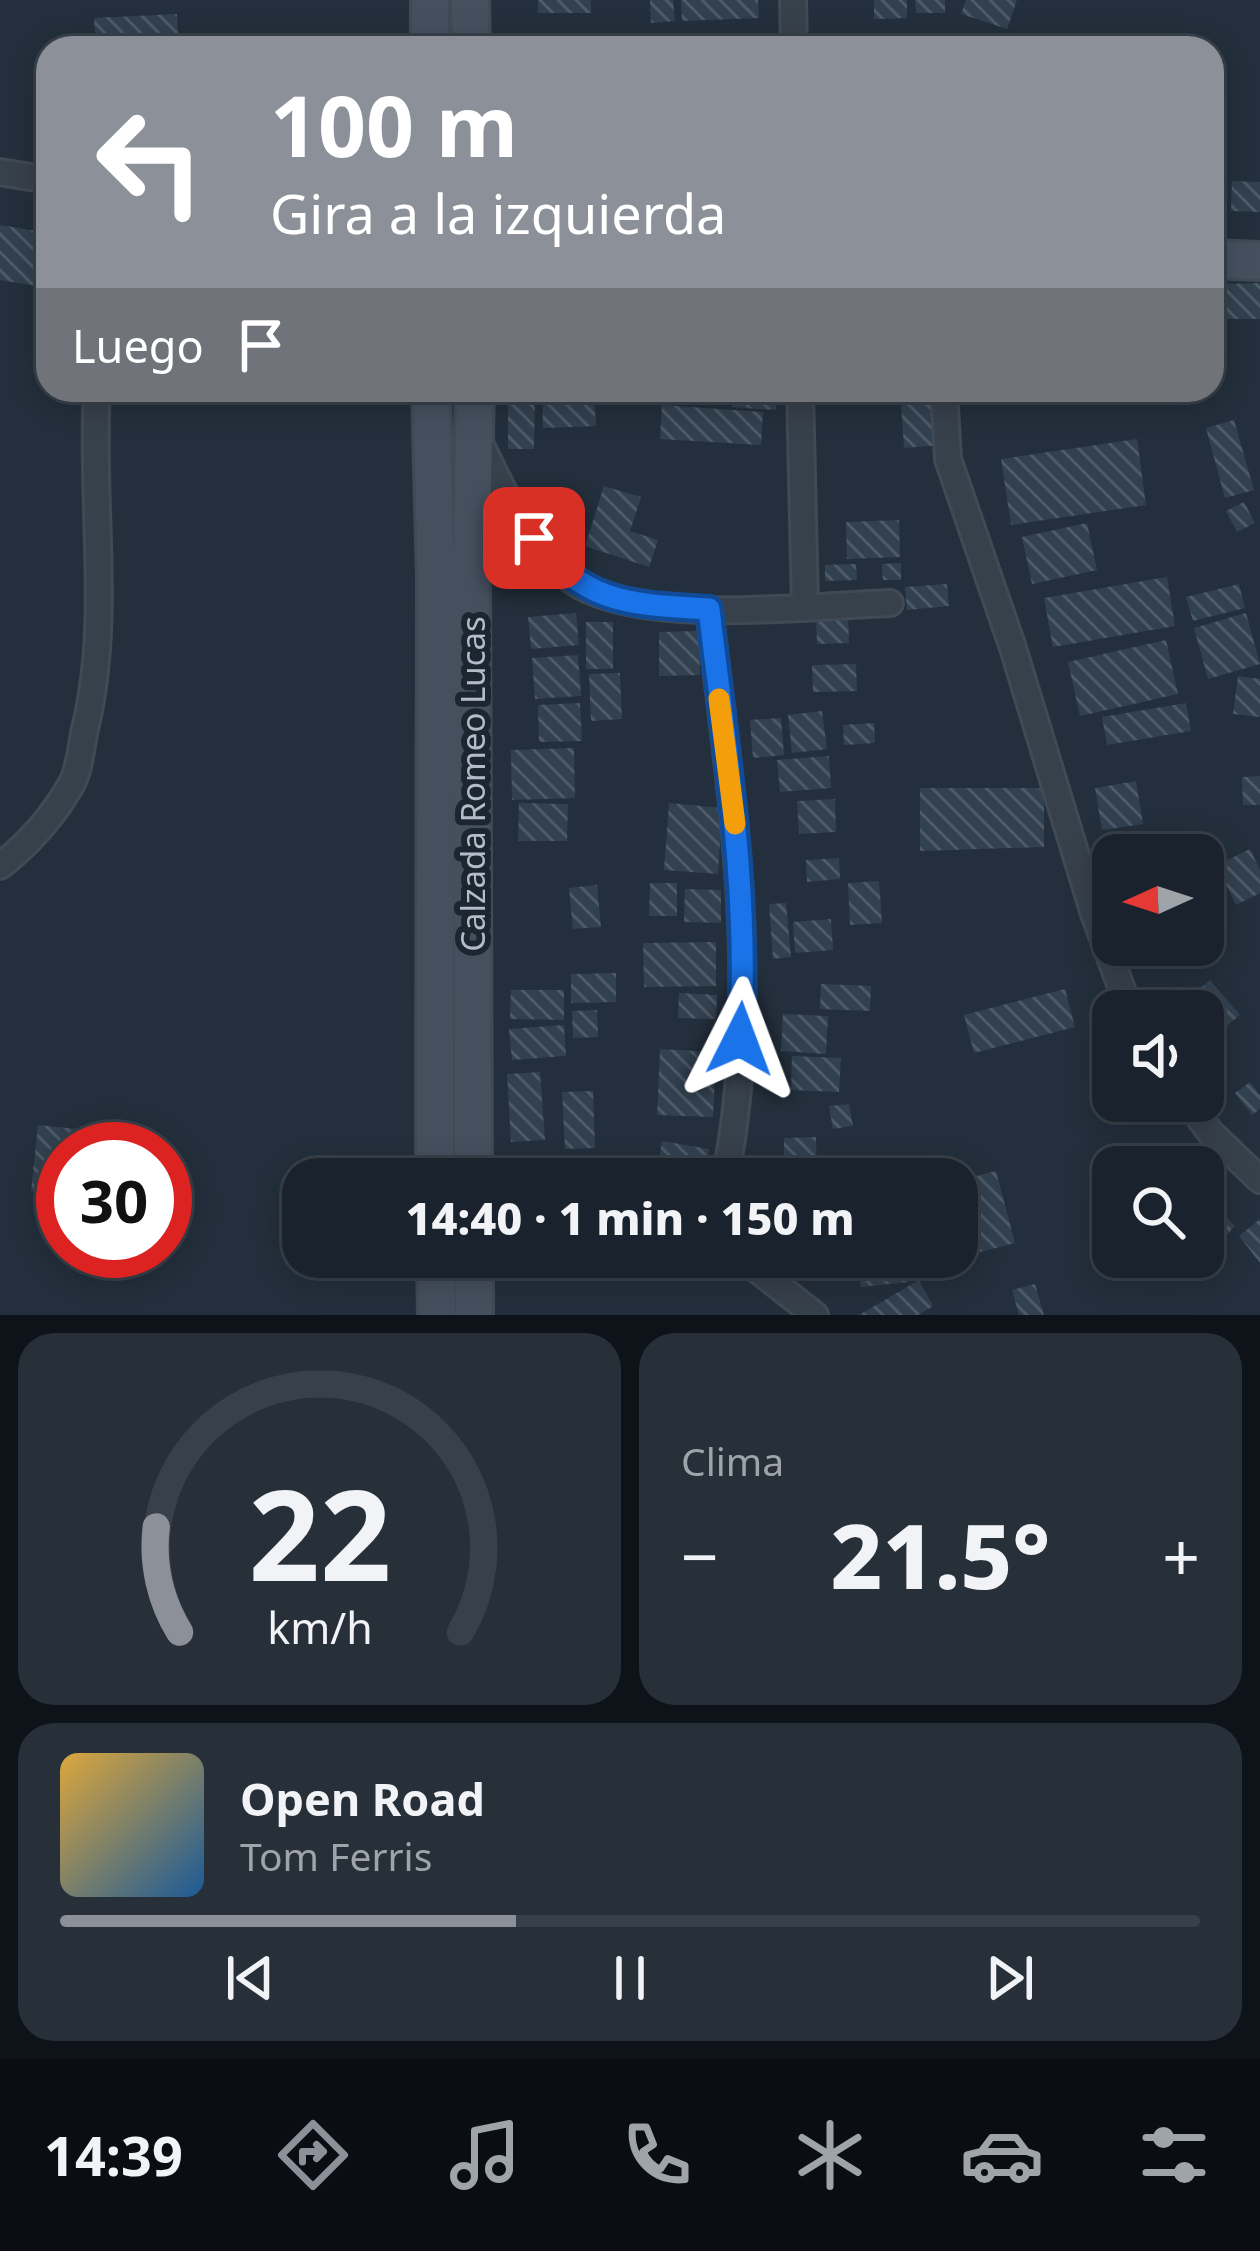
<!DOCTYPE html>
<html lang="es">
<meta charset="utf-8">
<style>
body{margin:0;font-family:"Noto Sans",sans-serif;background:#272f39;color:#f1f3f6;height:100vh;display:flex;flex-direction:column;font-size:45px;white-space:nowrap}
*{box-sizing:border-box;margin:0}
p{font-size:39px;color:#9fa4aa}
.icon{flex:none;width:66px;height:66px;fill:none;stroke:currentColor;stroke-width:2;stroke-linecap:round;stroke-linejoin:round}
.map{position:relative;height:1315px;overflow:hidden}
.details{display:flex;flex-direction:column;gap:18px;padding:18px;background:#0e1319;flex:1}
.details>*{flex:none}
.top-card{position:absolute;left:36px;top:36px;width:1188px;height:366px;border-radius:36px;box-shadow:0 6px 30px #0003,0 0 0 3px #384049;background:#8c9099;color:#fff;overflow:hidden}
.needle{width:78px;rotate:267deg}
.tools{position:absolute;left:1092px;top:834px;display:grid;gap:24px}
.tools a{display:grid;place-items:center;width:132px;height:132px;border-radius:24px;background:#1a232d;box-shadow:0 6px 30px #0003,0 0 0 3px #384049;font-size:60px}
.speed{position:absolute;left:36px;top:1122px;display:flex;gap:24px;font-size:60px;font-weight:700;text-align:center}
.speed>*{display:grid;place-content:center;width:156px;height:156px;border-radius:50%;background:#1a232d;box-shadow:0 6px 30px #0003,0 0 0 3px #384049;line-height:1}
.speed .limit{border:18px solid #d22;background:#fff;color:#111}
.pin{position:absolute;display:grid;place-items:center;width:102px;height:102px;color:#fff;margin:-51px;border-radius:24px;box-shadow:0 6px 18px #0006}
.me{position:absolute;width:132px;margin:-66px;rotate:3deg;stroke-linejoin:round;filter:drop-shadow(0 0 9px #0008)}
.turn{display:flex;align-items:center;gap:42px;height:252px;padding:0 36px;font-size:54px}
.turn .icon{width:156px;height:156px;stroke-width:2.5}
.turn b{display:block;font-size:84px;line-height:102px}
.then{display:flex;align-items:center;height:114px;padding:0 36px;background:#0003;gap:24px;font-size:45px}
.big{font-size:90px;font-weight:800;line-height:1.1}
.details .card{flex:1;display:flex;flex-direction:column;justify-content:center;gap:18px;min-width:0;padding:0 42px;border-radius:36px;background:#272f39}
.details .dial{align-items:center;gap:0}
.dial svg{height:312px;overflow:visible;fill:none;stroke:#384049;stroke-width:7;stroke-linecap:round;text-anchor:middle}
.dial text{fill:#f1f3f6;stroke:none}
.song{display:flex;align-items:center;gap:36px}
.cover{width:144px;height:144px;border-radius:18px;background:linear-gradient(135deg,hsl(40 70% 55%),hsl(210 70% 35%))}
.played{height:12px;border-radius:6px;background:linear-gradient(90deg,#8c9099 40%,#384049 40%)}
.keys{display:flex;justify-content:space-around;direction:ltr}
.heat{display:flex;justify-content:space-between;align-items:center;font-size:66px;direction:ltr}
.details .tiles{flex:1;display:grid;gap:18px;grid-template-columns:1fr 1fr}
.card:last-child{grid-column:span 2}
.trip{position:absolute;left:282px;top:1158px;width:696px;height:120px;border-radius:36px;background:#1a232d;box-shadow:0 6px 30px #0003,0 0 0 3px #384049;font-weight:800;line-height:120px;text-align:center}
.tabs{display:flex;height:192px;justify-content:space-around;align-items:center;background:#0a0e12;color:#9fa4aa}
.tabs .icon{width:84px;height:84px}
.tabs .on{color:#8c9099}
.tabs b{font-size:54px;color:#f1f3f6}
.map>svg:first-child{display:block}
.building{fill:url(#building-back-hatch)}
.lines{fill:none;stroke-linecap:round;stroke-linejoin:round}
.street-casing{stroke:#404a55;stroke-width:30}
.secondary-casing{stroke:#404a55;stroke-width:42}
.street{stroke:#37414c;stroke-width:24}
.secondary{stroke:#45505f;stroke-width:36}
.route-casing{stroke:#114b97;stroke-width:30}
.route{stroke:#1a73e8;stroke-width:21}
.slow{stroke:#f59e0b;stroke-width:21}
.labels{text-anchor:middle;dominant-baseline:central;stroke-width:12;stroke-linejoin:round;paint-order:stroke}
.street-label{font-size:33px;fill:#b3bcc8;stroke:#1c2631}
</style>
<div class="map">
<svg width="1260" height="1315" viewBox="0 0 1260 1315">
<defs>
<pattern id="building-back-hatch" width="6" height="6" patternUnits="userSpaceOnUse" patternTransform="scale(3)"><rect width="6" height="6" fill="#324150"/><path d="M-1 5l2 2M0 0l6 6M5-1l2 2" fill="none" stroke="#4d5a68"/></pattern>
</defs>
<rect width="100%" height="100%" fill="#232f3c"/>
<g class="building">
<rect x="538" y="0" width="53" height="13"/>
<path d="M650 0H673L675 21 651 23Z"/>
<path d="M681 0H758L759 18 682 21Z"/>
<path d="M874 0H907V18L874 19Z"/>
<path d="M915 0H945V13H916Z"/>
<path d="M966 0H1017L1007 29 961 14Z"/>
<path d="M177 14 179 48H96L94 18Z"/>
<path d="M643 39V48H584V41Z"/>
<path d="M1232 181 1260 182V212L1231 211Z"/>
<path d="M0 225 48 233V288L0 280Z"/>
<path d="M1260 283V319H1227L1226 284Z"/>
<path d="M508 390H535L534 449H508Z"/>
<path d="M542 390H594L596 426 543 428Z"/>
<path d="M600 390H655V402L600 404Z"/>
<path d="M733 390H778L776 410 732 407Z"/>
<path d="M900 390H937L941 445 904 448Z"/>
<path d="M662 405 763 412 761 445 660 439Z"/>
<path d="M1234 420 1254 490 1225 498 1206 428Z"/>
<path d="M1137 439 1146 505 1011 525 1001 459Z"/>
<path d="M604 486 641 497 630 531 658 540 649 567 585 546Z"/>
<path d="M1244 502 1255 523 1237 532 1226 511Z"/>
<path d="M899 520 900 557 847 559 846 522Z"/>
<path d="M1087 523 1097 570 1032 584 1022 537Z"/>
<path d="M901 563V580H883L882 564Z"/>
<path d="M856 564 857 580 825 581V565Z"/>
<path d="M1167 577 1175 626 1053 647 1044 598Z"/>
<path d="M947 584 949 606 907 610 905 587Z"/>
<path d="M1239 584 1245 608 1193 621 1186 597Z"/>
<path d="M576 613 579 645 531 649 528 617Z"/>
<path d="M848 613 849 643 817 644 816 614Z"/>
<path d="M1246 613 1260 664 1208 679 1194 628Z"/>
<rect x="586" y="622" width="27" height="47"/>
<path d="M699 631 700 675 659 676V632Z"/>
<path d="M1166 640 1178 694 1080 716 1068 662Z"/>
<path d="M578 655 581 696 535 699 532 658Z"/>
<path d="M856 664 857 691 813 692 812 665Z"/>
<path d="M620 673 622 719 591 721 589 674Z"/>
<path d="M1238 676 1260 679V717L1233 714Z"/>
<path d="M580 703 582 741 539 742 538 705Z"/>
<path d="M1186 703 1191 731 1107 745 1102 717Z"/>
<path d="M822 711 827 749 792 753 788 715Z"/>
<path d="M781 718 784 755 753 758 750 720Z"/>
<path d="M874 723 875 743 844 745 843 725Z"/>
<path d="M574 748 575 798 512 800 511 750Z"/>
<path d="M829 756 831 788 780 792 777 760Z"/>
<path d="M1260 776V805H1243L1242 777Z"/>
<path d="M1136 781 1143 824 1102 830 1095 788Z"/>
<path d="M920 788H1044V847L920 851Z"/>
<path d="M835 799 836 832 799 834 797 801Z"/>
<path d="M519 803 568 804 567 841H518Z"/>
<path d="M669 803 722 808 718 874 664 870Z"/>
<path d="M1250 849 1260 870V893L1236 905 1217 865Z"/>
<path d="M839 858 840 879 807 882 806 860Z"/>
<path d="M879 881 882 923 850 925 848 883Z"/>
<path d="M650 883H677V916H649Z"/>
<path d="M597 885 601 927 573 929 569 888Z"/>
<path d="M685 889 721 890V923L684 922Z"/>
<path d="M786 903 791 957 773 959 769 904Z"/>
<path d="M831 919 833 950 795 953 793 922Z"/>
<path d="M716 942V986L644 987 643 943Z"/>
<path d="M1149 945H1185L1156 959Z"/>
<path d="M616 973V1002L571 1003V974Z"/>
<path d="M1210 980 1240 1015 1203 1045V1011L1175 1009Z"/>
<path d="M821 984 871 986 870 1011 820 1009Z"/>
<path d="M1065 989 1075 1027 974 1053 964 1015Z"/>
<path d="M511 990H564V1020L510 1019Z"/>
<path d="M679 993 717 995 716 1019 678 1018Z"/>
<path d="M597 1010 598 1037 573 1038 572 1011Z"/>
<path d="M783 1014 828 1016 826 1054 781 1051Z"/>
<path d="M564 1025 566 1056 512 1060 509 1029Z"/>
<path d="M660 1049 716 1052 713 1117 657 1115Z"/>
<path d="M792 1056 841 1058 839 1092 791 1090Z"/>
<path d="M540 1072 545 1140 511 1142 507 1074Z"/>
<path d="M1250 1082 1260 1095V1109L1252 1115 1235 1093Z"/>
<path d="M593 1091 595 1148 565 1149 562 1092Z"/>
<path d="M849 1104 853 1126 833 1129 829 1106Z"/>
<path d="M38 1125 107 1132 106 1149H63V1188H56L55 1194 31 1191Z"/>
<path d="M816 1137 817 1178H784V1138Z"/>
<path d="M662 1141 709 1149 704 1179H656Z"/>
<path d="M996 1171 1015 1243 957 1258V1181Z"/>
<path d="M1218 1210 1235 1226 1221 1241 1205 1224Z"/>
<path d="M1260 1219V1263L1239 1236Z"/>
<path d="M678 1257H706L708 1270 681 1275Z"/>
<path d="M875 1257H906L908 1282 861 1287 858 1260Z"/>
<path d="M919 1280 933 1306 918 1315H859Z"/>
<path d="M1035 1284 1044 1315H1019L1012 1290Z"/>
</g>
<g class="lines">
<defs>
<g id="street">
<path d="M793 0 794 48"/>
<path d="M0 172 48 180"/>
<path d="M800 390 805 606"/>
<path d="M944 390 948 459 1013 648 1093 911 1130 1011"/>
<path d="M477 437C502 488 534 566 589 590 665 624 806 606 890 603"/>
<path d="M709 609C731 798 763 990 725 1179"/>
<path d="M0 866C28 845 55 814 72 783 80 768 81 746 85 729 112 617 90 504 97 390"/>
<path d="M1187 1101 1210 1132 1260 1180"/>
<path d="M741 1257 815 1315"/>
</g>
<g id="secondary">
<path d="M430 0V48"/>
<path d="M470 0 471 48"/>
<path d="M1212 259 1260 261"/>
<path d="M431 390 436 579 435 1179"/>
<path d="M473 1179 471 577 475 390"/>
<path d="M436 1257 437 1315"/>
<path d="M474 1257V1315"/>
</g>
</defs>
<use href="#street" class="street-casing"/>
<use href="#secondary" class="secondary-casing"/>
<use href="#street" class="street"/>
<use href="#secondary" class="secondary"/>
</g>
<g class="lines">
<defs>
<path id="route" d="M534 538C586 605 630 604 709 609 726 752 750 895 740 1039"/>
</defs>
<use href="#route" class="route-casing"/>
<use href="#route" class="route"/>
<path class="slow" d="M719 699 735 824"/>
</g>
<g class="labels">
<g class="street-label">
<text transform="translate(472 784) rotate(-90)">Calzada Romeo Lucas</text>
</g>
</g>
</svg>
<div class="tools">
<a><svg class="needle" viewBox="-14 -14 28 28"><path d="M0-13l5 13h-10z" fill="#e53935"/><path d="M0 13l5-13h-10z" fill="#9fa4aa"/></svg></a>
<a><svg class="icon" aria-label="sound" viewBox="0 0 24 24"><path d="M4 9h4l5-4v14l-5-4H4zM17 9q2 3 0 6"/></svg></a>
<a><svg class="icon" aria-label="search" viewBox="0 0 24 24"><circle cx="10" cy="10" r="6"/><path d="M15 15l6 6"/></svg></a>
</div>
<div class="speed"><div class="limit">30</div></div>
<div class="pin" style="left:534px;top:538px;background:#d93025"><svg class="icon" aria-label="arrive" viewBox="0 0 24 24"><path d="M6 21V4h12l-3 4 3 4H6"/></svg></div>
<svg class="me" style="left:740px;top:1039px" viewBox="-20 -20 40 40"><path d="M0-17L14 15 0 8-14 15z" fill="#1a73e8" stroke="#fff" stroke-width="4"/></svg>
<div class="trip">14:40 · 1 min · 150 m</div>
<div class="top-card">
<div class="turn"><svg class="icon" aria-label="left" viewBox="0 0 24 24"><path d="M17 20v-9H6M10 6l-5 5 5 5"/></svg><div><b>100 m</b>Gira a la izquierda</div></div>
<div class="then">Luego<svg class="icon" aria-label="arrive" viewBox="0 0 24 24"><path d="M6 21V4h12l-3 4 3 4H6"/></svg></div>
</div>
</div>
<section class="details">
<div class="tiles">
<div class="card dial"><svg viewBox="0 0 100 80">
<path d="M14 69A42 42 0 1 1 86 69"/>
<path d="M14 69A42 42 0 0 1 8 42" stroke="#8c9099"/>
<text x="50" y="56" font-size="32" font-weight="700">22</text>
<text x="50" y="72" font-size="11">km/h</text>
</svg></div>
<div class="card"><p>Clima</p>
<div class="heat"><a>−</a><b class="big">21.5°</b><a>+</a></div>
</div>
<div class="card">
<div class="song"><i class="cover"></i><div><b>Open Road</b><p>Tom Ferris</p></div></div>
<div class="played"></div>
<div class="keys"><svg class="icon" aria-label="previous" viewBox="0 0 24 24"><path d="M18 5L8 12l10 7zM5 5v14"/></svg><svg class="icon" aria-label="pause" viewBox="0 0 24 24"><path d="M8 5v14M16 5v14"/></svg><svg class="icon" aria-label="next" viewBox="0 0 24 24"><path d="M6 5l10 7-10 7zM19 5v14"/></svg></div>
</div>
</div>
</section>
<nav class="tabs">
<b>14:39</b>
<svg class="icon on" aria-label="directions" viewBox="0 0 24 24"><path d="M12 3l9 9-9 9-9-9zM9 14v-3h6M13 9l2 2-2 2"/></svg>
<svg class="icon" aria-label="music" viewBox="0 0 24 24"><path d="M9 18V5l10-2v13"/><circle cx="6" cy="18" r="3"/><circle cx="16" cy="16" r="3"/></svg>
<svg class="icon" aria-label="phone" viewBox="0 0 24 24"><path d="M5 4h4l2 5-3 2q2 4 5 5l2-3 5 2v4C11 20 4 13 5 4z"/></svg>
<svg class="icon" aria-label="climate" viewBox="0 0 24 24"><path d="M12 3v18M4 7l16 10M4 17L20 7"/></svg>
<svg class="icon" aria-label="car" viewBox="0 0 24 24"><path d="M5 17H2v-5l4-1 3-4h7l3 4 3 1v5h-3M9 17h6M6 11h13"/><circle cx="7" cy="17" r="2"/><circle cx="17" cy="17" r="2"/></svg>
<svg class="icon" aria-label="filters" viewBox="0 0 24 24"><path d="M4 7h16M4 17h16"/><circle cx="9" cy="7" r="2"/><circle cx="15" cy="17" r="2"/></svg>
</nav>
